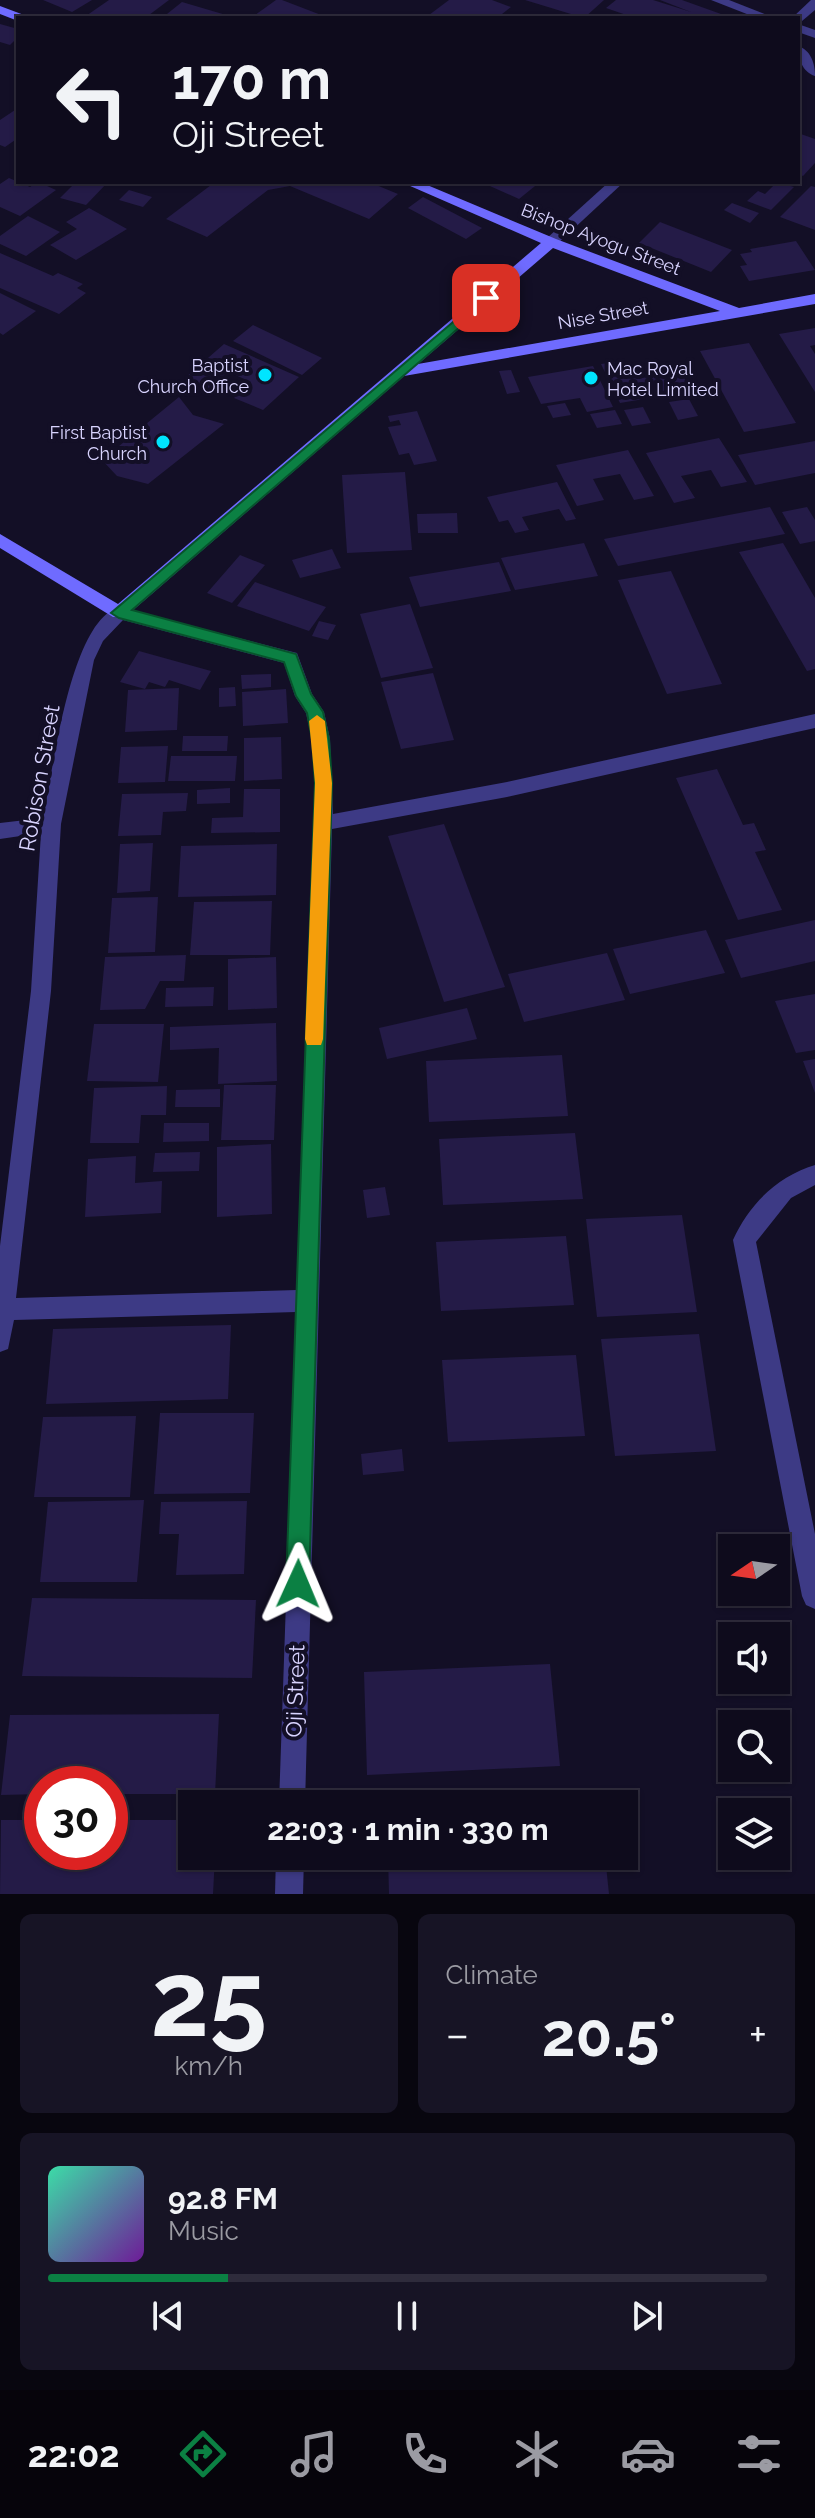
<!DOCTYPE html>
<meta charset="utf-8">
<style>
body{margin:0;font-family:Raleway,sans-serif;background:#171425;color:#f1f3f6;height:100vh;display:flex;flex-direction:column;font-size:30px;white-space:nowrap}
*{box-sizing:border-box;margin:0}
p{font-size:26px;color:#9b9ba3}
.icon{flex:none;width:44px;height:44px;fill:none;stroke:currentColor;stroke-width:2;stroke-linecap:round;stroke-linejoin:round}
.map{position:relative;height:1894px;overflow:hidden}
.details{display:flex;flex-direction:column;gap:20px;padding:20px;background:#08060f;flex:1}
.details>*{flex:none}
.banner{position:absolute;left:16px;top:16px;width:784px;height:168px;border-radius:0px;box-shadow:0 2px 6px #0004,0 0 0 2px #2e2b3b;background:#0e0b1c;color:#f1f3f6;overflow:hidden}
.needle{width:52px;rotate:257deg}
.tools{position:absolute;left:718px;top:1534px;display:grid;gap:16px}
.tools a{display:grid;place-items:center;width:72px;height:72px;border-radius:0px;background:#0e0b1c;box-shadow:0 2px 6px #0004,0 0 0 2px #2e2b3b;font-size:40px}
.speed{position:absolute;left:24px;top:1766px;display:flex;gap:16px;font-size:40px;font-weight:700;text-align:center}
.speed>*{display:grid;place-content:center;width:104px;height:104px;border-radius:50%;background:#0e0b1c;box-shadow:0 2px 6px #0004,0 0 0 2px #2e2b3b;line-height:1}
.speed .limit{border:12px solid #d22;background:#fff;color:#111}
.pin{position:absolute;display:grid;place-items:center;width:68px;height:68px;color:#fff;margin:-34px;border-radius:16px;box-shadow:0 4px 12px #0006}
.me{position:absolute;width:88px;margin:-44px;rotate:1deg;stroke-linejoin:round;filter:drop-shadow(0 0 6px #0008)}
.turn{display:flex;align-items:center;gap:28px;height:168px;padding:0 24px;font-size:36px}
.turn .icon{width:104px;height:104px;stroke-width:2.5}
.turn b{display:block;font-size:56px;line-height:68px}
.big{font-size:60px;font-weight:700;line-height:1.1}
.details .tile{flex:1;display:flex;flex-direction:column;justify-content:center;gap:12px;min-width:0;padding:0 28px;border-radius:12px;background:#171425}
.details .dial{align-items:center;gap:0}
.dial b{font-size:104px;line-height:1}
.song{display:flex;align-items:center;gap:24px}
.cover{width:96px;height:96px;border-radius:12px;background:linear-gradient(135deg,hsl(160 70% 55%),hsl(280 70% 35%))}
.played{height:8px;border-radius:4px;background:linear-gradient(90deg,#0b8043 25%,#2e2b3b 25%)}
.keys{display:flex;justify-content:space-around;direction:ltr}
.heat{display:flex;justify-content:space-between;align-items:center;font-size:44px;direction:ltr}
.details .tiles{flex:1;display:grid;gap:20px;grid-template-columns:1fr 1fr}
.tile:last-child{grid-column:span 2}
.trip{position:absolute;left:178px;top:1790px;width:460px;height:80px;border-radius:0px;background:#0e0b1c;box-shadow:0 2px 6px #0004,0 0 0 2px #2e2b3b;font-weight:700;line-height:80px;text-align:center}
.menu{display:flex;height:128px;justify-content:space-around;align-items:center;background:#06040b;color:#9b9ba3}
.menu .icon{width:56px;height:56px}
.menu .active{color:#0b8043}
.menu b{font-size:36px;color:#f1f3f6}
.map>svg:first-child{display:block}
.building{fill:#241b47}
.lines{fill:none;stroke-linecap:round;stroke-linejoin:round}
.street{fill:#3d3a85;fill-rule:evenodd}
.secondary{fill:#6f6bff;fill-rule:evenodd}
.route{fill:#0b8043;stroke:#07532c;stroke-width:2}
.slow{fill:#f59e0b}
.poi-dot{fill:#00e5ff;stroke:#130f26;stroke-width:3}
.labels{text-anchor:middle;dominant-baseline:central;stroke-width:8;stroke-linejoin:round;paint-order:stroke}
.far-street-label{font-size:18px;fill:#d9d4ff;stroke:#130f26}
.far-poi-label{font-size:18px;fill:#d9d4ff;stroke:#130f26;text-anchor:end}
.street-label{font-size:22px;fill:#d9d4ff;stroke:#130f26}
</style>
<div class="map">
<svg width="815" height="1894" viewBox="0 0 815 1894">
<rect width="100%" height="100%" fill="#130f26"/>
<g class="building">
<path d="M43 0H92L72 12Z"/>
<path d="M109 0H169L145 18H83Z"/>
<path d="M276 0H282L329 18H251Z"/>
<path d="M449 0H492L511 7 497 18H425Z"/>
<path d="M525 0H604L584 18Z"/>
<path d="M616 0H653L691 12 660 0H682L721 14 716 18H635L606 8Z"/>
<path d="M182 2 226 15 222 18H162Z"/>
<path d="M0 24 18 29V37L10 45 0 42Z"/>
<path d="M18 108V138L5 147 0 145V120Z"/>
<path d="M798 133 815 139V163L803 176 798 174Z"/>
<path d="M9 178 30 187 38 182 56 190 20 216 0 207V184Z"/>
<path d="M76 182H108L86 205 60 198Z"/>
<path d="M215 182H369L398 194 369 219 290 186 268 190 207 237 166 219Z"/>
<path d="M481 182H540L519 199Z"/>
<path d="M777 182 794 187 771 210 747 201 758 191 765 194Z"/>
<path d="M811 186 815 187V230L780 217Z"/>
<path d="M129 190 152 197 143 207 119 200Z"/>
<path d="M423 197 482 228 466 239 408 208Z"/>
<path d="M732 203 759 213 750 223 724 210Z"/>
<path d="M89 208 127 229 76 260 50 245 77 229 66 222Z"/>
<path d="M28 216 60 232 26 256 0 244V236Z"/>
<path d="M660 222 732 250 711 272 639 243Z"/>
<path d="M796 241 815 270 749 281 740 266 747 265 740 254 752 252 750 249Z"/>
<path d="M0 253 53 276 58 273 83 284 77 288 86 293 59 314 0 288Z"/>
<path d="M0 293 36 311 3 335 0 333Z"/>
<path d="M253 325 322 358 302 375 233 341Z"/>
<path d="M815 328V345L810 346 815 354V392L779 334Z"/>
<path d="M749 343 796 423 744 432 700 351Z"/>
<path d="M224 344 299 377 263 410 234 398 251 382 231 373 213 390 185 378Z"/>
<path d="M615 362 619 371 632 369 637 379 681 371 694 396 670 400 668 395 620 403 601 364Z"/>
<path d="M593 366 613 407 587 412 580 398 541 404 528 377Z"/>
<path d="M511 370 520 392 507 394 499 371Z"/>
<path d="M179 397 193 415 224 424 148 484 117 476 102 460Z"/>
<path d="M689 399 698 416 678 420 669 402Z"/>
<path d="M565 403 571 415 553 418 547 406Z"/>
<path d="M643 407 651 423 632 426 624 410Z"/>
<path d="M615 410 622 424 597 428 590 414Z"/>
<path d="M417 411 437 461 414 465 409 453 399 455 388 427 401 425 399 420 390 422 388 416Z"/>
<path d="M719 438 747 482 721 487 711 470 681 476 695 498 674 503 646 453Z"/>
<path d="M815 441V473L755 485 738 455Z"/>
<path d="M628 450 654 496 634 500 620 474 593 479 604 500 577 506 556 465Z"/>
<path d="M405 472 412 550 347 553 342 475Z"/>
<path d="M557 482 576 519 566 521 559 509 522 517 529 530 515 533 508 520 499 522 487 497Z"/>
<path d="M770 507 785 534 618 566 604 539Z"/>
<path d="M807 507 815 520V541L800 544 782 512Z"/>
<path d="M457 513 458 533H418L417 514Z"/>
<path d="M584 543 598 576 515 590 501 558Z"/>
<path d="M783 543 815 598V669L807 671 739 552Z"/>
<path d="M332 549 341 568 300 578 292 560Z"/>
<path d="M240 555 265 565 232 603 207 593Z"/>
<path d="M499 562 511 591 420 607 409 577Z"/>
<path d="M671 571 722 684 667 694 618 580Z"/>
<path d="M255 582 326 607 309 631 237 606Z"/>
<path d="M410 604 433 668 381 678 360 614Z"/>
<path d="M319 621 336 625 328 640 312 636Z"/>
<path d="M139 651 211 671 200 690 169 680 165 687 149 682 145 689 120 682Z"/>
<path d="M433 673 454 740 401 749 381 682Z"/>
<path d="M271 674V687L242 689 241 675Z"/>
<path d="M235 687 236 706 219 707V688Z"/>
<path d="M179 688 177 730 125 732 128 690Z"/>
<path d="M286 689 288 723 243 726 242 692Z"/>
<path d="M183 736H228L227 751H182Z"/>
<path d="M281 737 282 779 244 781V738Z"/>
<path d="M168 746 165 782 118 783 121 747Z"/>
<path d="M171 756H237L235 781H168Z"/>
<path d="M717 769 743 825 754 823 766 850 755 852 782 910 738 920 676 778Z"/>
<path d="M230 788V803L197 804V790Z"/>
<path d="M244 789H280V832L211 833 212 818 243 817Z"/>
<path d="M188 793 186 811 163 812 161 835 118 836 122 794Z"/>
<path d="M444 824 505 987 444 1002 388 836Z"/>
<path d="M153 843 150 891 117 893 120 844Z"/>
<path d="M277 844 276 895 178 897 181 846Z"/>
<path d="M158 897 155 952 108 953 112 898Z"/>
<path d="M272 901 270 955H190L194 902Z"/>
<path d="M815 920V961L741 978 725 940Z"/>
<path d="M706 930 725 973 630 994 613 949Z"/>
<path d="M607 953 625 1000 524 1022 508 974Z"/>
<path d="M186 955 184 981H160L145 1009 100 1010 105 957Z"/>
<path d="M276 957 277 1008 228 1010V959Z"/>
<path d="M214 987 213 1006 165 1007 166 988Z"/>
<path d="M815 994V1050L796 1053 775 1001Z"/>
<path d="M467 1008 477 1039 387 1059 379 1028Z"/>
<path d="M276 1023 277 1081 218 1084 219 1048 170 1050V1027Z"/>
<path d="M94 1024H164L158 1082 87 1081Z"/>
<path d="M562 1055 568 1116 429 1122 426 1061Z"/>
<path d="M815 1059V1093L803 1061Z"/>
<path d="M224 1085H276L274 1140H221Z"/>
<path d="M167 1086 166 1115H141L139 1143H90L94 1088Z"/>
<path d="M220 1089V1107H175L176 1090Z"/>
<path d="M164 1123H209V1141L163 1142Z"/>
<path d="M575 1133 583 1199 443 1205 439 1139Z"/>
<path d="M271 1144 272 1214 217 1217V1147Z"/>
<path d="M200 1152 199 1171 153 1172 155 1153Z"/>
<path d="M136 1156 135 1183 162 1181 161 1213 85 1217 88 1159Z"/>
<path d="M385 1187 390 1215 367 1218 363 1190Z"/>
<path d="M682 1215 697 1312 597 1317 586 1219Z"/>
<path d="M566 1236 574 1305 441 1311 436 1242Z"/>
<path d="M231 1325 228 1399 46 1404 53 1329Z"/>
<path d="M699 1334 716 1451 615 1456 601 1339Z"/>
<path d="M576 1355 585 1436 448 1442 442 1360Z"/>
<path d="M160 1413H254L250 1493 154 1494Z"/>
<path d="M136 1416 130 1497H34L43 1417Z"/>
<path d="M402 1449 404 1471 363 1475 361 1454Z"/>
<path d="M144 1500 137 1582H40L48 1502Z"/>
<path d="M247 1501 244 1574 176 1575 179 1534H159L161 1502Z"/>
<path d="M32 1598 256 1600 252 1678 22 1676Z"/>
<path d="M550 1664 560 1766 367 1775 364 1672Z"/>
<path d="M219 1714 215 1794H110V1784H42V1794L1 1795 10 1715Z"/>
<path d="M599 1790 600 1804H386V1800Z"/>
<path d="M1 1820H42V1852H110V1820H192V1856H215L213 1894H0Z"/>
<path d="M388 1856H605L609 1894H389Z"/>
</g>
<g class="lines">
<g class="street">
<path d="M711 0H729L775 18H757Z"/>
<path d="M811 0H815V10L802 21 792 18Z"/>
<path d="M798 24 815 30V38L798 32Z"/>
<path d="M798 46C811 50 815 64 815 76 802 72 798 58 798 46Z"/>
<path d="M609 182H624L556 245H546V239Z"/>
<path d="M119 607 297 653 312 694 324 712 330 739 333 814 507 782 815 714V728L507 797 332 829 305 1804H279L296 1312 14 1320 8 1349 0 1352V1246L31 991 41 833 0 839V823L43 818C53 771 70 621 119 607ZM123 620 284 663 295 696 306 713 312 739 315 783 297 1290 16 1298 51 991 61 824 94 660 103 641Z"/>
<path d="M815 1165V1185L791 1198 756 1242 815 1534V1609L806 1605 802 1596 733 1240C749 1204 778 1176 815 1165Z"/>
<path d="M276 1856H304L303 1894H275Z"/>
</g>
<g class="secondary">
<path d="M0 6 24 15 26 18H18V21L0 14Z"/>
<path d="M401 182H420L556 239 739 308 815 294V304L404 376 125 617H113L0 548V534L118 604 541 243ZM553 248 720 311 418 364Z"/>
</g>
</g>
<path class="route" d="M486 294 492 298 490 301 132 610 296 654 311 694 323 712 329 739 332 783 309 1584 306 1592 298 1595 290 1592 286 1584 315 783 312 739 307 713 296 696 284 662 119 618 111 613Z"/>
<path class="slow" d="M317 715 325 721 332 783 323 1039 321 1045H307L305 1039 315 783 309 721Z"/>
<g class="poi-dot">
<circle cx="265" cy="375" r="8"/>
<circle cx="591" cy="378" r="8"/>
<circle cx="163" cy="442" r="8"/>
</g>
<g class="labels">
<g class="far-street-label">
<text transform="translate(601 239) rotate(21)">Bishop Ayogu Street</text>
<text transform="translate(603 315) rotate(-10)">Nise Street</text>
</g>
<g class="far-poi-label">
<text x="249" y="365">Baptist<tspan x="249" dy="21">Church Office</tspan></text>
<text x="607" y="368" text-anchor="start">Mac Royal<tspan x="607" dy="21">Hotel Limited</tspan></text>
<text x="147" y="432">First Baptist<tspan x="147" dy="21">Church</tspan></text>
</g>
<g class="street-label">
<text transform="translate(39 778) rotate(-80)">Robison Street</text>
<text transform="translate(295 1691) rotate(-88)">Oji Street</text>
</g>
</g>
</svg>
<div class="tools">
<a><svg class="needle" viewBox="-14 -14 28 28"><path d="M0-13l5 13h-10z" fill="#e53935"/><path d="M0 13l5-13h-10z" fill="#9b9ba3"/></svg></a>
<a><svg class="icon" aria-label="sound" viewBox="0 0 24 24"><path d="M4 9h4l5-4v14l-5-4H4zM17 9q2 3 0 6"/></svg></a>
<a><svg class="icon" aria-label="search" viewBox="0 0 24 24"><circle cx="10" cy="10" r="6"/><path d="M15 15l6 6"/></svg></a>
<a><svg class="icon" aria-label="layers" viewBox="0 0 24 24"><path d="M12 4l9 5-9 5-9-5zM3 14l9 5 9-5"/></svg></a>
</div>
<div class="speed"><div class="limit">30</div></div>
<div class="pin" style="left:486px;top:298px;background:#d93025"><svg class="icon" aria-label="arrive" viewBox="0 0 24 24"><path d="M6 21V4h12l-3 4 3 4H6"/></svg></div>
<svg class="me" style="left:298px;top:1584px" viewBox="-20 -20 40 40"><path d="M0-17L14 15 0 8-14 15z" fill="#0b8043" stroke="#fff" stroke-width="4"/></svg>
<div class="trip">22:03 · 1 min · 330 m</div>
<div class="banner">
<div class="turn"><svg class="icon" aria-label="left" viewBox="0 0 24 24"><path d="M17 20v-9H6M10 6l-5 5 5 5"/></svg><div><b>170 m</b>Oji Street</div></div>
</div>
</div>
<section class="details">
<div class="tiles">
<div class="tile dial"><b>25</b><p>km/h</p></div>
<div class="tile"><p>Climate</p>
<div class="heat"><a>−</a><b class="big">20.5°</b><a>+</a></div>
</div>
<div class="tile">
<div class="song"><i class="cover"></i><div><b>92.8 FM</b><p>Music</p></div></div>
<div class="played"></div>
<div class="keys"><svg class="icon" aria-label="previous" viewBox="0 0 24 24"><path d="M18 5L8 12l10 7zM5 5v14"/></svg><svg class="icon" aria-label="pause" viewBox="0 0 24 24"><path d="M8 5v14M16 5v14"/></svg><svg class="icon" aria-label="next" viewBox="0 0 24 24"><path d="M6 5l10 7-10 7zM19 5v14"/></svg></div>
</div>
</div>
</section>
<nav class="menu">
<b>22:02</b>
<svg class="icon active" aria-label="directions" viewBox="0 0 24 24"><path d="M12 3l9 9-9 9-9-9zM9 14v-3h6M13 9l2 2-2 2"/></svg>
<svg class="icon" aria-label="music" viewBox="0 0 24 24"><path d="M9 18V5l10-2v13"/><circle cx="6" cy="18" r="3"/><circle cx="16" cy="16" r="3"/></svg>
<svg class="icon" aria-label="phone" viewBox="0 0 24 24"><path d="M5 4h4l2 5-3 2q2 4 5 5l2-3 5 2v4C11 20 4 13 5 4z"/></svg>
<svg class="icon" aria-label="climate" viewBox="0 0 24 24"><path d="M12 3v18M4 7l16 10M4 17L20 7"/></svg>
<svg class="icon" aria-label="car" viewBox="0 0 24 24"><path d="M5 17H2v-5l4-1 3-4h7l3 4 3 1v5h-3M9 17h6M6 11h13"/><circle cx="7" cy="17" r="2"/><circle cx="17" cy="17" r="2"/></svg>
<svg class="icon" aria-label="filters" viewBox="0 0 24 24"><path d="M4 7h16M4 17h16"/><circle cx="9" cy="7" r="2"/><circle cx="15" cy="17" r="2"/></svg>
</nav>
